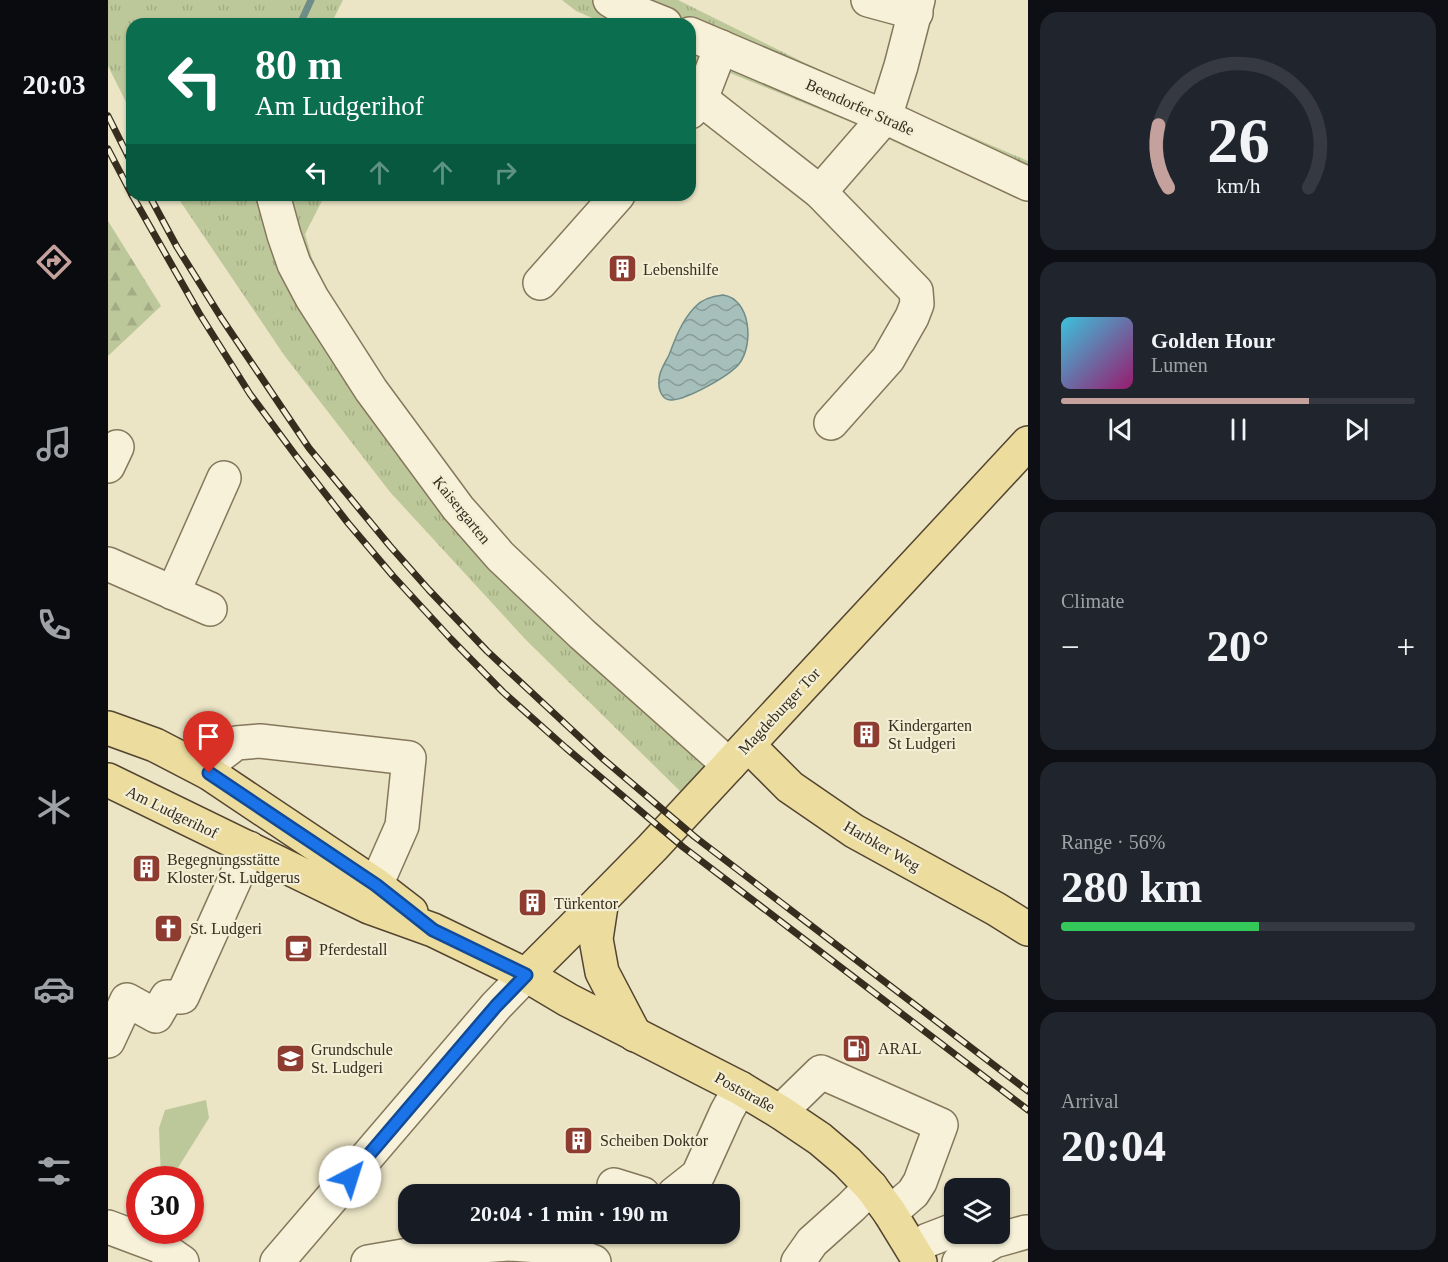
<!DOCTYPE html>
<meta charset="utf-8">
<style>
body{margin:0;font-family:Georgia,serif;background:#20242c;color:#f1f3f6;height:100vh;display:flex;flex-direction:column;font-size:22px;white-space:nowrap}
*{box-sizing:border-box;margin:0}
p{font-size:20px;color:#9ea1a6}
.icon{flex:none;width:33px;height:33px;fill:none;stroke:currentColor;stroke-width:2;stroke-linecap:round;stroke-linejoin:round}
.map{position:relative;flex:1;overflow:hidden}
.panel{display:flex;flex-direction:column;gap:12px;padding:12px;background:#0d0f14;width:420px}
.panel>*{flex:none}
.banner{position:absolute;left:18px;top:18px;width:570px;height:183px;border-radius:18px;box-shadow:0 2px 4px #0004;background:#0b6e4f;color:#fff;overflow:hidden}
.buttons{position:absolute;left:836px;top:1178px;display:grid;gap:12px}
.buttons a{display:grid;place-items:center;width:66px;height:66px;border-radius:12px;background:#171b24;box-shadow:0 2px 4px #0004;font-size:30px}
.speed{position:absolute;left:18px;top:1166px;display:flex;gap:12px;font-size:30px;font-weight:700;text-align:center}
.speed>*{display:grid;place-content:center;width:78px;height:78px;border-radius:50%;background:#171b24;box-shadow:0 2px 4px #0004;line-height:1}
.speed .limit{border:9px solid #d22;background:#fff;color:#111}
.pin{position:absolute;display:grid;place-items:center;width:51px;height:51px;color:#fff;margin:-62px -26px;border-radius:50% 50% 50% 0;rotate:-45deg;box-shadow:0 0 6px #0007}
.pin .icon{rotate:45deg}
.me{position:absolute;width:66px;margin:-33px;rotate:40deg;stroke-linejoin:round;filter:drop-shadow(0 0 4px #0008)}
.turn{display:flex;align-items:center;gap:21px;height:126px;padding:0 30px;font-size:27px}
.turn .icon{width:78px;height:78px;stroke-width:2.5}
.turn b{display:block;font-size:42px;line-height:51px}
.lanes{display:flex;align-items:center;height:57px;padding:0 30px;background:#0003;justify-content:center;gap:30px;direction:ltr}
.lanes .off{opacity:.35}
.big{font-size:45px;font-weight:700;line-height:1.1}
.panel .widget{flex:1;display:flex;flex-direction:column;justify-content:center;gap:9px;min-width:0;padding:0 21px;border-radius:18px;background:#20242c}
.panel .dial{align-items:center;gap:0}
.dial svg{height:156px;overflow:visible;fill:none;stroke:#363941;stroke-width:7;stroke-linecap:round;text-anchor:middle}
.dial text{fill:#f1f3f6;stroke:none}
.song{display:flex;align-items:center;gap:18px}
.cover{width:72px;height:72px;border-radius:9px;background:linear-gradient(135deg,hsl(190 70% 55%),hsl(320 70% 35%))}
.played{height:6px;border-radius:3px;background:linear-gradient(90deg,#c5a19d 70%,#363941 70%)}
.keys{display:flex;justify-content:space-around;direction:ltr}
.heat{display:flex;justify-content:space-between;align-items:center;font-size:33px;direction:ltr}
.charge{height:9px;border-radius:4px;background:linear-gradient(90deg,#34c759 56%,#363941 0)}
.trip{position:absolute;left:290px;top:1184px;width:342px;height:60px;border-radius:18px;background:#171b24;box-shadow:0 2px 4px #0004;font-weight:700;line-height:60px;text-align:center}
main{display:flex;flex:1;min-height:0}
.tabs{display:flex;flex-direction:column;width:108px;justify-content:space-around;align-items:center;background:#090b0e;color:#9ea1a6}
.tabs .icon{width:42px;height:42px}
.tabs .on{color:#c5a19d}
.tabs b{font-size:27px;color:#f1f3f6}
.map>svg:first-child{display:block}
.grass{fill:url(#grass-tufts)}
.forest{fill:url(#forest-firs)}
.park{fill:#bdc89a}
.water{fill:url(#water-waves);stroke:#6e8c88;stroke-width:1.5}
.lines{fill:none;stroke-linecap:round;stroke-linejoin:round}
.stream{stroke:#6e8c88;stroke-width:7}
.minor-casing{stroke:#85775c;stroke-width:36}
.major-casing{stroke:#534530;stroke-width:36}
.minor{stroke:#f6f1d8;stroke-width:33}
.major{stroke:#ecdd9f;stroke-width:33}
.rail-casing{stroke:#362d1f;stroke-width:7}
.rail{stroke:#f3eed4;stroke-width:4.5;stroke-dasharray:14;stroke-linecap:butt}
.route-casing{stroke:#114b97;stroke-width:15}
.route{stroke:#1a73e8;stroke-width:10}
.labels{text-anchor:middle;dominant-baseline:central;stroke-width:4.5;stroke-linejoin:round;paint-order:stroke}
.street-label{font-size:16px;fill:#362d1f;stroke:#f3eed4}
.poi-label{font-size:16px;fill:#362d1f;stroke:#f3eed4;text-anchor:start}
</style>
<main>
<nav class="tabs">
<b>20:03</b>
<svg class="icon on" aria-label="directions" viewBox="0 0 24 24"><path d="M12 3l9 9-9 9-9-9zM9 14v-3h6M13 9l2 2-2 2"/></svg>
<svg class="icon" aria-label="music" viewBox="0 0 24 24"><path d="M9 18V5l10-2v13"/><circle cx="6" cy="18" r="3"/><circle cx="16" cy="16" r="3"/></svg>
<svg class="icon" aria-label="phone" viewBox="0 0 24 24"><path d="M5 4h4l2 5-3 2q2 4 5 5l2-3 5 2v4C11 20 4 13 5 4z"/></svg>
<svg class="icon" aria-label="climate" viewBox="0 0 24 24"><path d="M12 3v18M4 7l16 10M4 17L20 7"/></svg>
<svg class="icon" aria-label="car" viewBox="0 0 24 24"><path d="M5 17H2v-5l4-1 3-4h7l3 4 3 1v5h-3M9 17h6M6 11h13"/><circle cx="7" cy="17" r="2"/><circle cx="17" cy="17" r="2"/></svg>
<svg class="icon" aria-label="filters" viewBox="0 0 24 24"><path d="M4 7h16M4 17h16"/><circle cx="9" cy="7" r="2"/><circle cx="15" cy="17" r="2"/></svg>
</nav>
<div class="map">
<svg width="920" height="1262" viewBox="0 0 920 1262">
<defs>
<pattern id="grass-tufts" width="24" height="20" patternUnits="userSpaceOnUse" patternTransform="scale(1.5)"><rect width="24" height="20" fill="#bdc89a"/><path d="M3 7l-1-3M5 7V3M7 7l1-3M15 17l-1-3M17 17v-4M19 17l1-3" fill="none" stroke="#a3ac84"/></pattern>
<pattern id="forest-firs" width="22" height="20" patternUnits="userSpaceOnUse" patternTransform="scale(1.5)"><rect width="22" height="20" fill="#bdc89a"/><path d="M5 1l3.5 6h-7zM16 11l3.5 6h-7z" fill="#a3ac84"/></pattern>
<pattern id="water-waves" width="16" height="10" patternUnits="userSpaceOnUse" patternTransform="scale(1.5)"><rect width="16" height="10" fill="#a6bfba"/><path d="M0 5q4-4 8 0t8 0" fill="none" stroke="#889c97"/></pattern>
</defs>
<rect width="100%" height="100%" fill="#ebe4c5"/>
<g class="grass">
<path d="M0 0H235L223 24H24V114L0 66Z"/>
<path d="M454 0H570L695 62 773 98 920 161V196L903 195 745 123 617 71 582 60V24H498L468 11Z"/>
<path d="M68 195H217L197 234 204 258 228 311 205 329 276 436 309 481 380 562 600 761 573 792 418 640 282 492 176 355Z"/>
</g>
<path class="forest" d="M0 221 53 306 0 356Z"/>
<path class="park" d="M98 1100 101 1118 63 1179H53L51 1128 57 1110Z"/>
<path class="water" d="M615 295C643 299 646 345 631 364 621 376 580 399 564 400 554 401 550 389 551 380 551 371 557 363 561 355 567 339 574 320 587 307 594 299 605 296 615 295Z"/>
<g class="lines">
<path class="stream" d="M192 24 203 0"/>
<defs>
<g id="minor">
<path d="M502 0 512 6 557 24"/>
<path d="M760 0 808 13"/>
<path d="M582 34 777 117 920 184"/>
<path d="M593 99 613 47"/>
<path d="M582 112 593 99 712 192 808 291 809 304 804 317 780 359 723 423"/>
<path d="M712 192 777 117 793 66 810 0"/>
<path d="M165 195 176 235 186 264 204 298 263 390 350 508 392 556 474 634 621 765"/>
<path d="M432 283 510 195"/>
<path d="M0 466 9 447"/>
<path d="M0 564 102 609"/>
<path d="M65 593 116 478"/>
<path d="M101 773 111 756 128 743 152 741 301 758 294 826 268 885"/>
<path d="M0 1041 19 1000 48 1016 59 997H74L141 848"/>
<path d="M672 1112 713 1072 833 1125 812 1182 805 1193 782 1213"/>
<path d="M506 1185 535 1194"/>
<path d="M566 1194 590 1175 619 1111 632 1088"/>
<path d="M0 1227 51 1246 74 1262"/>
<path d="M805 1249 820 1240 846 1230"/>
<path d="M169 1262 388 1006 418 975"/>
<path d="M260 1262 342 1248 403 1244 431 1246 459 1252 486 1262"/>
<path d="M690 1262 704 1242 743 1207 763 1187"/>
<path d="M851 1262 886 1241 918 1232"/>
</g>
<g id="major">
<path d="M0 728 47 745 101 773 268 885 303 912"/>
<path d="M640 745 682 787 746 831 888 909 920 929"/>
<path d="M0 780 261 907 325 930 418 975 460 1000 632 1088 672 1112 712 1139 739 1162 763 1187 782 1213 812 1262"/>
<path d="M494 899 488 939 494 972 527 1035"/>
<path d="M418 975 494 899 544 848 920 443"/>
</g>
</defs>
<use href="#minor" class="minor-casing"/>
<use href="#major" class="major-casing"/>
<use href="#minor" class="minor"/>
<use href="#major" class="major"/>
<defs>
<g id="rail">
<path d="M0 116 24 164"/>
<path d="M0 149 24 195"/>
<path d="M24 195 91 313 142 394 188 456 240 523 285 576 343 639 395 692 458 748 575 847 920 1110"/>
<path d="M41 195 69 247 114 319 201 448 282 546 321 590 379 651 494 758 587 837 920 1091"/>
</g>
</defs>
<use href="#rail" class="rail-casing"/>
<use href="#rail" class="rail"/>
</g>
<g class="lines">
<defs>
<path id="route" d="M101 773 268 885 325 930 418 975 388 1006 242 1177"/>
</defs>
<use href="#route" class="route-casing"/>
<use href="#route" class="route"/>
</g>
<defs>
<symbol id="building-square" viewBox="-11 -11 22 22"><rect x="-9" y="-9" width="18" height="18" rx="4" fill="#8f3c30" stroke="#f3eed4"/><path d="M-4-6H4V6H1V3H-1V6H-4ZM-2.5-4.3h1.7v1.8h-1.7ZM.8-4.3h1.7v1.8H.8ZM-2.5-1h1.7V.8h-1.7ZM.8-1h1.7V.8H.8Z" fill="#fff"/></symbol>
<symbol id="church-square" viewBox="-11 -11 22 22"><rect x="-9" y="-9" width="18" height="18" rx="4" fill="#8f3c30" stroke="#f3eed4"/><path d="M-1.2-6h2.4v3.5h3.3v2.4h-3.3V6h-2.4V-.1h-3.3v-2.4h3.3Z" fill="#fff"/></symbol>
<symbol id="cafe-square" viewBox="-11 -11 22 22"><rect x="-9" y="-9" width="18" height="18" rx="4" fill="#8f3c30" stroke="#f3eed4"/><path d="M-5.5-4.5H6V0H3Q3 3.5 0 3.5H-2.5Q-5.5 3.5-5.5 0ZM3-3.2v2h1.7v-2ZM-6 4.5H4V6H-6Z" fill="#fff"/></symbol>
<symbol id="fuel-square" viewBox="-11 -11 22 22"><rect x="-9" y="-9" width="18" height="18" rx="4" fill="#8f3c30" stroke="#f3eed4"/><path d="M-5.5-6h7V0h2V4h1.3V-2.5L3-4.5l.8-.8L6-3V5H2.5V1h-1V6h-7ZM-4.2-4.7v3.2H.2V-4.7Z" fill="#fff"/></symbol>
<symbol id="school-square" viewBox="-11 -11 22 22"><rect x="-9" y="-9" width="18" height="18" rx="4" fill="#8f3c30" stroke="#f3eed4"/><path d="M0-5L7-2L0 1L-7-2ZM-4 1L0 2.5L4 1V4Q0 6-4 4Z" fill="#fff"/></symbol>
</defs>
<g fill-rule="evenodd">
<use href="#building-square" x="498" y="252" width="33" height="33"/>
<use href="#building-square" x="742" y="718" width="33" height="33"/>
<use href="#building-square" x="22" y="852" width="33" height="33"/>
<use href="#building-square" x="408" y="886" width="33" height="33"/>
<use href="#church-square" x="44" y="912" width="33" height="33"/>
<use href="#cafe-square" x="174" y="932" width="33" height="33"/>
<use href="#fuel-square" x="732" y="1032" width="33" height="33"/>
<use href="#school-square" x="166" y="1042" width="33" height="33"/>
<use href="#building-square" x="454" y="1124" width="33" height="33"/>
</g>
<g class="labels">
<g class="street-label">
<text transform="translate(752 107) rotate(24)">Beendorfer Straße</text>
<text transform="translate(354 510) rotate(51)">Kaisergarten</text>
<text transform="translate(671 711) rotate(-47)">Magdeburger Tor</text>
<text transform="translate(64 812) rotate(26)">Am Ludgerihof</text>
<text transform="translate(774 846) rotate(30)">Harbker Weg</text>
<text transform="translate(637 1092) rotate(29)">Poststraße</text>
</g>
<g class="poi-label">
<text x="535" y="269">Lebenshilfe</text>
<text x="780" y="725">Kindergarten<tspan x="780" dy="18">St Ludgeri</tspan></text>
<text x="59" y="859">Begegnungsstätte<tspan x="59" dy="18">Kloster St. Ludgerus</tspan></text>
<text x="446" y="903">Türkentor</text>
<text x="82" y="928">St. Ludgeri</text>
<text x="211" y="949">Pferdestall</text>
<text x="770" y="1048">ARAL</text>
<text x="203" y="1049">Grundschule<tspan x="203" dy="18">St. Ludgeri</tspan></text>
<text x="492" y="1140">Scheiben Doktor</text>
</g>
</g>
</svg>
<div class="buttons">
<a><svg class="icon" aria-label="layers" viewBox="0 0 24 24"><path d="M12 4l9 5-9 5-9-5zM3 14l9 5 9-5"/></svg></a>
</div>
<div class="speed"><div class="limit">30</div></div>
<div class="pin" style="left:101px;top:773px;background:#d93025"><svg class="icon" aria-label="arrive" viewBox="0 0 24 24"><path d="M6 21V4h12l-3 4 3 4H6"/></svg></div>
<svg class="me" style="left:242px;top:1177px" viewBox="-20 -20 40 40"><circle r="19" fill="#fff"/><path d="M0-13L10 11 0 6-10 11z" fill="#1a73e8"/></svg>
<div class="trip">20:04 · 1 min · 190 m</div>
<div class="banner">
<div class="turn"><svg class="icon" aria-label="left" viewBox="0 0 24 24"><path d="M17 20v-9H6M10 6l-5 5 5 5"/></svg><div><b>80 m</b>Am Ludgerihof</div></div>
<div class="lanes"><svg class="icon" aria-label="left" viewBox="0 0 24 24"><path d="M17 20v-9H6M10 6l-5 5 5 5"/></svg><svg class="icon off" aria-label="ahead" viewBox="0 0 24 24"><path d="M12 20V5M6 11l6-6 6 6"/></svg><svg class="icon off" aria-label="ahead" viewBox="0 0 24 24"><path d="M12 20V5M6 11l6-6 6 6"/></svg><svg class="icon off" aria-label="right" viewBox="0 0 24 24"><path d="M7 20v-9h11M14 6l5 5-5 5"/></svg></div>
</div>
</div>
<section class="panel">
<div class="widget dial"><svg viewBox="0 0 100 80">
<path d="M14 69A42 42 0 1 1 86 69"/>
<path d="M14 69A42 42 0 0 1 9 37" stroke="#c5a19d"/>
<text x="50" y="56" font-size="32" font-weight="700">26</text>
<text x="50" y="72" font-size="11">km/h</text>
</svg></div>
<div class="widget">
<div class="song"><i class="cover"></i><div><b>Golden Hour</b><p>Lumen</p></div></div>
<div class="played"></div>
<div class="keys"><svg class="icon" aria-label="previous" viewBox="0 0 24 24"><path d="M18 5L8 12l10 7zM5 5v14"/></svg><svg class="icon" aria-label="pause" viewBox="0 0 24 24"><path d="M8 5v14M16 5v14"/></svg><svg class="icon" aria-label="next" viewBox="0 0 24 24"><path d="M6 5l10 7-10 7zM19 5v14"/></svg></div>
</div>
<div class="widget"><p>Climate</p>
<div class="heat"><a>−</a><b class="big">20°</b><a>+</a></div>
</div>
<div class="widget"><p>Range · 56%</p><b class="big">280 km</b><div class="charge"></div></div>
<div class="widget"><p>Arrival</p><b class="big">20:04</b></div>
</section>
</main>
